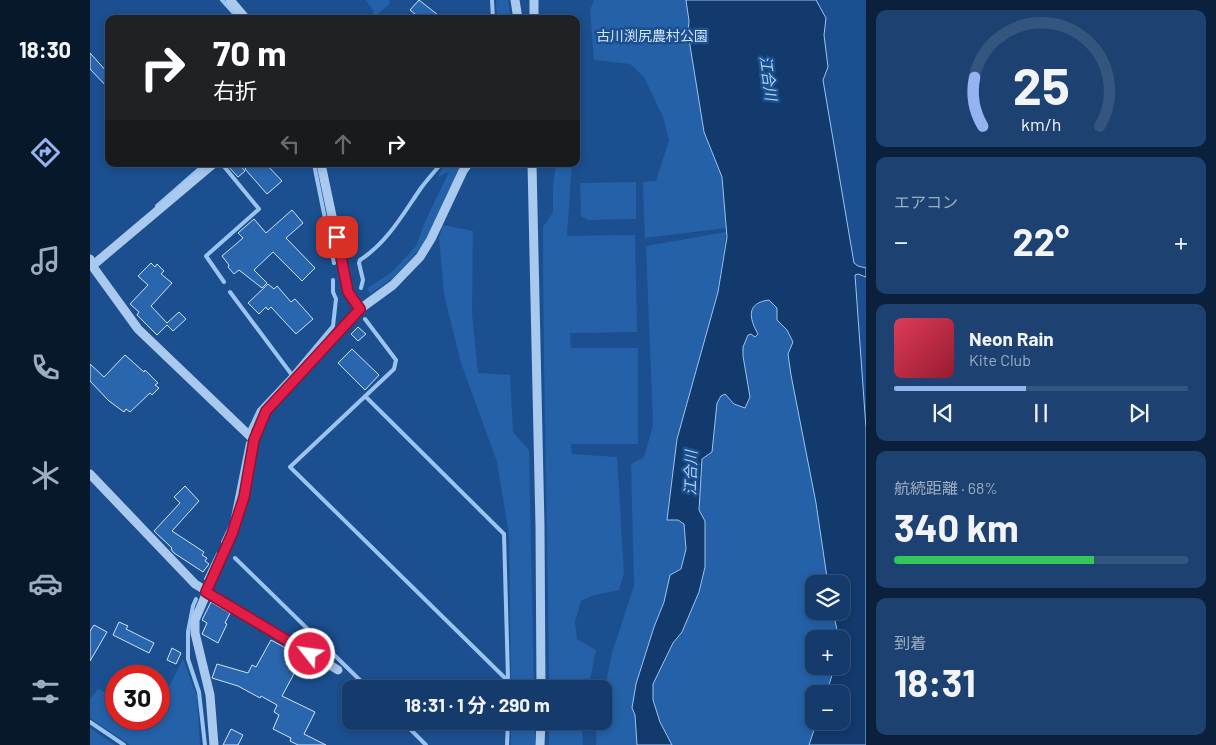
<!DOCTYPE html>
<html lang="ja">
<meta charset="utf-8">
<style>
body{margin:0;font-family:Barlow,"Noto Sans JP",sans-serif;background:#1d4271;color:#f1f3f6;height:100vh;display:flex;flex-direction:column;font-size:19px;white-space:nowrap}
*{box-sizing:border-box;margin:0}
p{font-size:16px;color:#9dadc1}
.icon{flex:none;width:28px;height:28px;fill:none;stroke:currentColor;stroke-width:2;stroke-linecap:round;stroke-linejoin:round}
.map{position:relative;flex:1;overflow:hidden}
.sheet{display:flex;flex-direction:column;gap:10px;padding:10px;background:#0b203b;width:350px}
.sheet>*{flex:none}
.banner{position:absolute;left:15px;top:15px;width:475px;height:152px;border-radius:10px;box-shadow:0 2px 8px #0003,0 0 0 1px #33557e;background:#202124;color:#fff;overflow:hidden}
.buttons{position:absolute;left:715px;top:575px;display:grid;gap:10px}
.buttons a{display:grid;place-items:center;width:45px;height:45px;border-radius:10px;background:#143b6b;box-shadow:0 2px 8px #0003,0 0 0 1px #33557e;font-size:25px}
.speed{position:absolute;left:15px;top:665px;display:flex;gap:10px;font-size:25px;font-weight:700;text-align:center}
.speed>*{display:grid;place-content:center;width:65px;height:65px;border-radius:50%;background:#143b6b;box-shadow:0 2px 8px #0003,0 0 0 1px #33557e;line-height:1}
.speed .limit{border:8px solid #d22;background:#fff;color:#111}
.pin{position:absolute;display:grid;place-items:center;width:42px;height:42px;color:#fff;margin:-21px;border-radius:10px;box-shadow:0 2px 8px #0006}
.me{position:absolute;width:55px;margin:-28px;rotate:300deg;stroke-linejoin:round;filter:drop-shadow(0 0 4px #0008)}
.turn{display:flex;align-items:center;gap:18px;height:105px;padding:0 25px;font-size:22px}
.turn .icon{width:65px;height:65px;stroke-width:2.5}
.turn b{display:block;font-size:35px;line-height:42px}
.lanes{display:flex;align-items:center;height:48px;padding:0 25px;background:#0003;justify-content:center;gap:25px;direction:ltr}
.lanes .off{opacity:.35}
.big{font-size:38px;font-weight:700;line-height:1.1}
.sheet .card{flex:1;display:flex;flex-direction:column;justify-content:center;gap:8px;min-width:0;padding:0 18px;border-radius:10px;background:#1d4271}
.sheet .dial{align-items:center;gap:0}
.dial svg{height:130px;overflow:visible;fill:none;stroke:#33557e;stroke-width:7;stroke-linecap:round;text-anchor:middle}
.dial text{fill:#f1f3f6;stroke:none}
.song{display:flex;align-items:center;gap:15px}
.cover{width:60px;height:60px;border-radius:8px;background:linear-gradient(135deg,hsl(350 70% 55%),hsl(350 70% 35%))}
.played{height:5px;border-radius:2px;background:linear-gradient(90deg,#95b2f1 45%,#33557e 45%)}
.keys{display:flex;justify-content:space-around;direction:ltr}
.heat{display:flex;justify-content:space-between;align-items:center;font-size:28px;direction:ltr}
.charge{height:8px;border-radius:4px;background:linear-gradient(90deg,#34c759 68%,#33557e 0)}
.trip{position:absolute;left:252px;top:680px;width:270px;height:50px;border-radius:10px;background:#143b6b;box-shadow:0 2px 8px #0003,0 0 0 1px #33557e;font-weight:700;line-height:50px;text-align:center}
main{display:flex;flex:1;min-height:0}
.dock{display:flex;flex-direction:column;width:90px;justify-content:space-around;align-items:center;background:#08182b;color:#9dadc1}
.dock .icon{width:35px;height:35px}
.dock .selected{color:#95b2f1}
.dock b{font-size:22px;color:#f1f3f6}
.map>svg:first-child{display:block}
.green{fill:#2461a8}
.water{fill:#123a6d;stroke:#9cc4f0}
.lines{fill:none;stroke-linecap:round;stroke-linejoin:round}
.stream{stroke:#9cc4f0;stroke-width:4}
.building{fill:#2a66ad;stroke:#cfe3fa}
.minor{stroke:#a9c9ee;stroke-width:9}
.route-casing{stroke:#92132f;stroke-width:12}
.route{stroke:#e11d48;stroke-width:9}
.labels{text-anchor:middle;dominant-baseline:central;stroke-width:5;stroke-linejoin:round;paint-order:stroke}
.park-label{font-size:14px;fill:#cfe3fa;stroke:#1b4f8f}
.water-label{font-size:15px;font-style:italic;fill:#b5d3f5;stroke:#1b4f8f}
</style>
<main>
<nav class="dock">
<b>18:30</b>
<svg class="icon selected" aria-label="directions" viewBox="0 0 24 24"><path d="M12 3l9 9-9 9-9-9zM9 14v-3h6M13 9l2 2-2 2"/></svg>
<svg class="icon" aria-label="music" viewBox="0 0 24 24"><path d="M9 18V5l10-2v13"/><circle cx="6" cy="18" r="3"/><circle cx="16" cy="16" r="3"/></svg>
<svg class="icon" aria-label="phone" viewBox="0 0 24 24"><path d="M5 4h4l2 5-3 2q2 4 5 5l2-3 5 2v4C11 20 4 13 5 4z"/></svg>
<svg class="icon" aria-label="climate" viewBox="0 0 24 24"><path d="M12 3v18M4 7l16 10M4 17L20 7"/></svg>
<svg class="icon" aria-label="car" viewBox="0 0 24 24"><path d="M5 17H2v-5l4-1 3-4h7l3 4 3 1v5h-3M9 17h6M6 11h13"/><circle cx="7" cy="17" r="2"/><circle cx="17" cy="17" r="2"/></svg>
<svg class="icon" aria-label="filters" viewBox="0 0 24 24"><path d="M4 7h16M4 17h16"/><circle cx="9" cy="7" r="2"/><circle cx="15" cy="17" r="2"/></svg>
</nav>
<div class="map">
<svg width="776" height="745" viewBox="0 0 776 745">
<rect width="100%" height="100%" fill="#1b4f8f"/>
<g class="green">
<path d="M276 0H299L300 3 283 19H277L284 12Z"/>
<path d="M406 0H418L421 19H407Z"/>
<path d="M504 0H596L599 21 598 33 614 132 632 177 636 228 555 238 553 182 566 181 579 140 573 117 554 77 540 64 504 60 500 10Z"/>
<path d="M355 164H373L333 245 304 277 280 294 277 288 301 273 326 246 334 224 359 172 347 177Z"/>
<path d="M466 164H482L477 236 545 235 547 332 480 333 481 348H548V444H481L482 454 527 457 534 573 529 590 504 595 491 601 485 622 487 639 506 650 498 689H459C458 535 453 381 453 227L463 212V186Z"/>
<path d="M546 182V219L498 220 491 216 490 183Z"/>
<path d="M353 225 383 231 382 314 388 373 420 375 423 432 439 450 444 689H421L419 535 407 462 371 363 354 294 349 238Z"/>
<path d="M636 232 628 292 587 439 577 520H588L594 524C595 540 599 561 586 573L564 627 546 684 542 708 545 715 547 745H506L507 721H514V691L522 653 544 586 541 464 554 457 563 426 556 246Z"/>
<path d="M679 300 687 308V320L697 330 703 342 698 354 726 503 738 584H724V611H743L749 639H724V666H745L736 694H724V721H727L719 745H582L570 722 563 700V684L583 643 592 632 609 592 615 567V521L609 510 612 459 622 451 627 403 631 396 635 394 644 404 655 408 653 347 658 335H663C660 317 657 303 679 300Z"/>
<path d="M93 659 107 696 110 745H40L0 718V699L8 689 26 697V719H69V706Z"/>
<rect x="421" y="721" width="24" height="24"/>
<path d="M459 721H492L493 745H459Z"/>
<path d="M0 728 25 745H0Z"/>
</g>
<path class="water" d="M596 0H726L736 18 734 35 738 67 733 80 764 263 768 266 776 268V277L768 274 765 275 776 428V745H719L727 721H751V694H736L745 666H751V639H749L743 611H751V584H738L726 503 701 375 698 354 703 342 697 330 687 320V308L679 300C656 303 659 318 668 334L665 337 661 334 658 335 653 347V356L660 397 655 408 644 404 635 394 631 396 627 403 622 452 612 459 609 510 615 521V567L609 592 592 632 583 643 563 684V700L570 722 582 745H547L545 715 542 708 546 684 564 627 574 602 580 575 591 569 596 549 594 524 588 520H577L587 439 628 292 637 237 632 177 614 132 598 33 599 21Z"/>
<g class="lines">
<g class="stream">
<path d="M132 0 149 19"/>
<path d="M402 0 403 19"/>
<path d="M132 164 169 209 116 256 134 282"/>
<path d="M224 164 244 263"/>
<path d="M67 206 115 164"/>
<path d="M271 288 273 280 269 263 270 260C297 243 313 214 331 188 337 180 344 172 351 164"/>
<path d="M140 292 202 375"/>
<path d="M275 319 306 360 304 369 200 467 415 678H418L414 534 275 396"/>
<path d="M160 429 169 410 202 375 243 326 246 299 243 292V280"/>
<path d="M133 542 142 523 158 443"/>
<path d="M145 558 279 689"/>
<path d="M116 579 128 554"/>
<path d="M106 599 103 606 98 632V659L109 692 115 745"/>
<path d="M312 721 336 745"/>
<path d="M0 722 34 745"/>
<path d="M417 745 418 721"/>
</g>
</g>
<g class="building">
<path d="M329 0 353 19H331L320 10Z"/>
<path d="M0 53 19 74V89L0 69Z"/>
<path d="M136 164H149L155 171 148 177Z"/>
<path d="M160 164H176L192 181 177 194 155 169Z"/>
<path d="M202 210 213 223 196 238 225 268 212 281 183 252 164 270 177 283 172 288 149 270 144 274 138 267 139 265 132 256 153 238 148 233 164 219 176 233Z"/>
<path d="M61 263 65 267 67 264 74 271 71 274 82 283 61 306 77 323 89 312 96 319 83 331 77 325 67 335 47 315 49 312 40 304 58 285 48 276Z"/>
<path d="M178 284 184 289 187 286 201 302 205 299 223 319 206 334 181 307 178 310 176 307 169 314 158 303Z"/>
<path d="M268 327 276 334 268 341 261 334Z"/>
<path d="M262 349 289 375 275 390 248 363Z"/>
<path d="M35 355 54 372 55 370 68 383 65 385 69 388 62 395 60 393 40 412 36 409 34 412 19 401 0 381V364L14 377Z"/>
<path d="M95 486 109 501 82 531 114 552 112 555 117 558 115 561 119 564 113 572 84 553 81 549 82 548 64 531 90 503 84 497Z"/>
<path d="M121 602 140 613 135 623 137 624 128 643 112 634 117 623 112 620Z"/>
<path d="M29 622 38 626 36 629 64 643 59 653 23 635Z"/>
<path d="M4 625 17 632 0 661V631Z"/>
<path d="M181 640 203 652 196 664 206 670 192 696 225 712 214 734 236 745H208L200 741 201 738 183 729 189 715 184 712 187 705 171 696 170 698 148 686 122 678 127 664 158 673 162 665 166 667Z"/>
<path d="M82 648 91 653 86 664 77 660Z"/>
<path d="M141 729 153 735 148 745H133Z"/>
</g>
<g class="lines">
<g class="minor">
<path d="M140 0 156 19"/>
<path d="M425 0 428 19"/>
<path d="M444 19V0"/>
<path d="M231 164 258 292 270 309"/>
<path d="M442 164 450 526 451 689"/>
<path d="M0 259 3 267 48 329 164 440"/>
<path d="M2 266 123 164"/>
<path d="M0 474 105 584 248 670"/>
<path d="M124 745 120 695 105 633V620L142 534 154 497 164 440 176 411 270 309 303 285 330 257 341 239 373 171 378 164"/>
<path d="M450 745 451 721"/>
</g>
</g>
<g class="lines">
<defs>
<path id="route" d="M220 654 116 592 142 534 154 497 164 440 176 411 270 309 258 292 247 237"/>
</defs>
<use href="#route" class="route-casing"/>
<use href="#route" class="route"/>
</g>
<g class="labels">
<g class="park-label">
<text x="562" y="35">古川渕尻農村公園</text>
</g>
<g class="water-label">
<text transform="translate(679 78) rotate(82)">江合川</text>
<text transform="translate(600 473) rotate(-89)">江合川</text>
</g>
</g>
</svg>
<div class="buttons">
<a><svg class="icon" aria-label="layers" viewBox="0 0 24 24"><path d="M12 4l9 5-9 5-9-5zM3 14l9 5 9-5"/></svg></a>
<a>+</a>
<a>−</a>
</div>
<div class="speed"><div class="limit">30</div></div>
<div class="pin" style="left:247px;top:237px;background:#d93025"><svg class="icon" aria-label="arrive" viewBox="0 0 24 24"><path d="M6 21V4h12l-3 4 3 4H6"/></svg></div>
<svg class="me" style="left:220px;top:654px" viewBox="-20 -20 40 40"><circle r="17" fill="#e11d48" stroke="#fff" stroke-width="3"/><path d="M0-11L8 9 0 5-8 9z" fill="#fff"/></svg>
<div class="trip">18:31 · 1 分 · 290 m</div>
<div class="banner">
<div class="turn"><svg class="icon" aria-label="right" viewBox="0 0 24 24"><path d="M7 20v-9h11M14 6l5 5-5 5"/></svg><div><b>70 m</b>右折</div></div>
<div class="lanes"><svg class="icon off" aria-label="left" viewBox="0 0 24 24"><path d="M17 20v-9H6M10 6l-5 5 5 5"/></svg><svg class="icon off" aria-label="ahead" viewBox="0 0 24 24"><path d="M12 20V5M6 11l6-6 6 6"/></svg><svg class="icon" aria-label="right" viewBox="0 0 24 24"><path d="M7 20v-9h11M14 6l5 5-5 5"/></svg></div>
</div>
</div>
<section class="sheet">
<div class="card dial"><svg viewBox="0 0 100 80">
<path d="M14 69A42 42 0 1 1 86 69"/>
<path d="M14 69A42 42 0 0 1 9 39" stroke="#95b2f1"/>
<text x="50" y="56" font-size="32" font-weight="700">25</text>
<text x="50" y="72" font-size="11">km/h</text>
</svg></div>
<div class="card"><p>エアコン</p>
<div class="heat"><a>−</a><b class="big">22°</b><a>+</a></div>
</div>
<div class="card">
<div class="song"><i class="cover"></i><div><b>Neon Rain</b><p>Kite Club</p></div></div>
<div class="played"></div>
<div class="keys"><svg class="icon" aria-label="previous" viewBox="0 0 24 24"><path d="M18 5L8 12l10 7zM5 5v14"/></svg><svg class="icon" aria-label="pause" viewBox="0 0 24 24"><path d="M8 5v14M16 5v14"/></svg><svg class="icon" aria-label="next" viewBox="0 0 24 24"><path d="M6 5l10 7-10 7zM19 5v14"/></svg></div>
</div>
<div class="card"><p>航続距離 · 68%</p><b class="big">340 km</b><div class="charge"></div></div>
<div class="card"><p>到着</p><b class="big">18:31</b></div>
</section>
</main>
